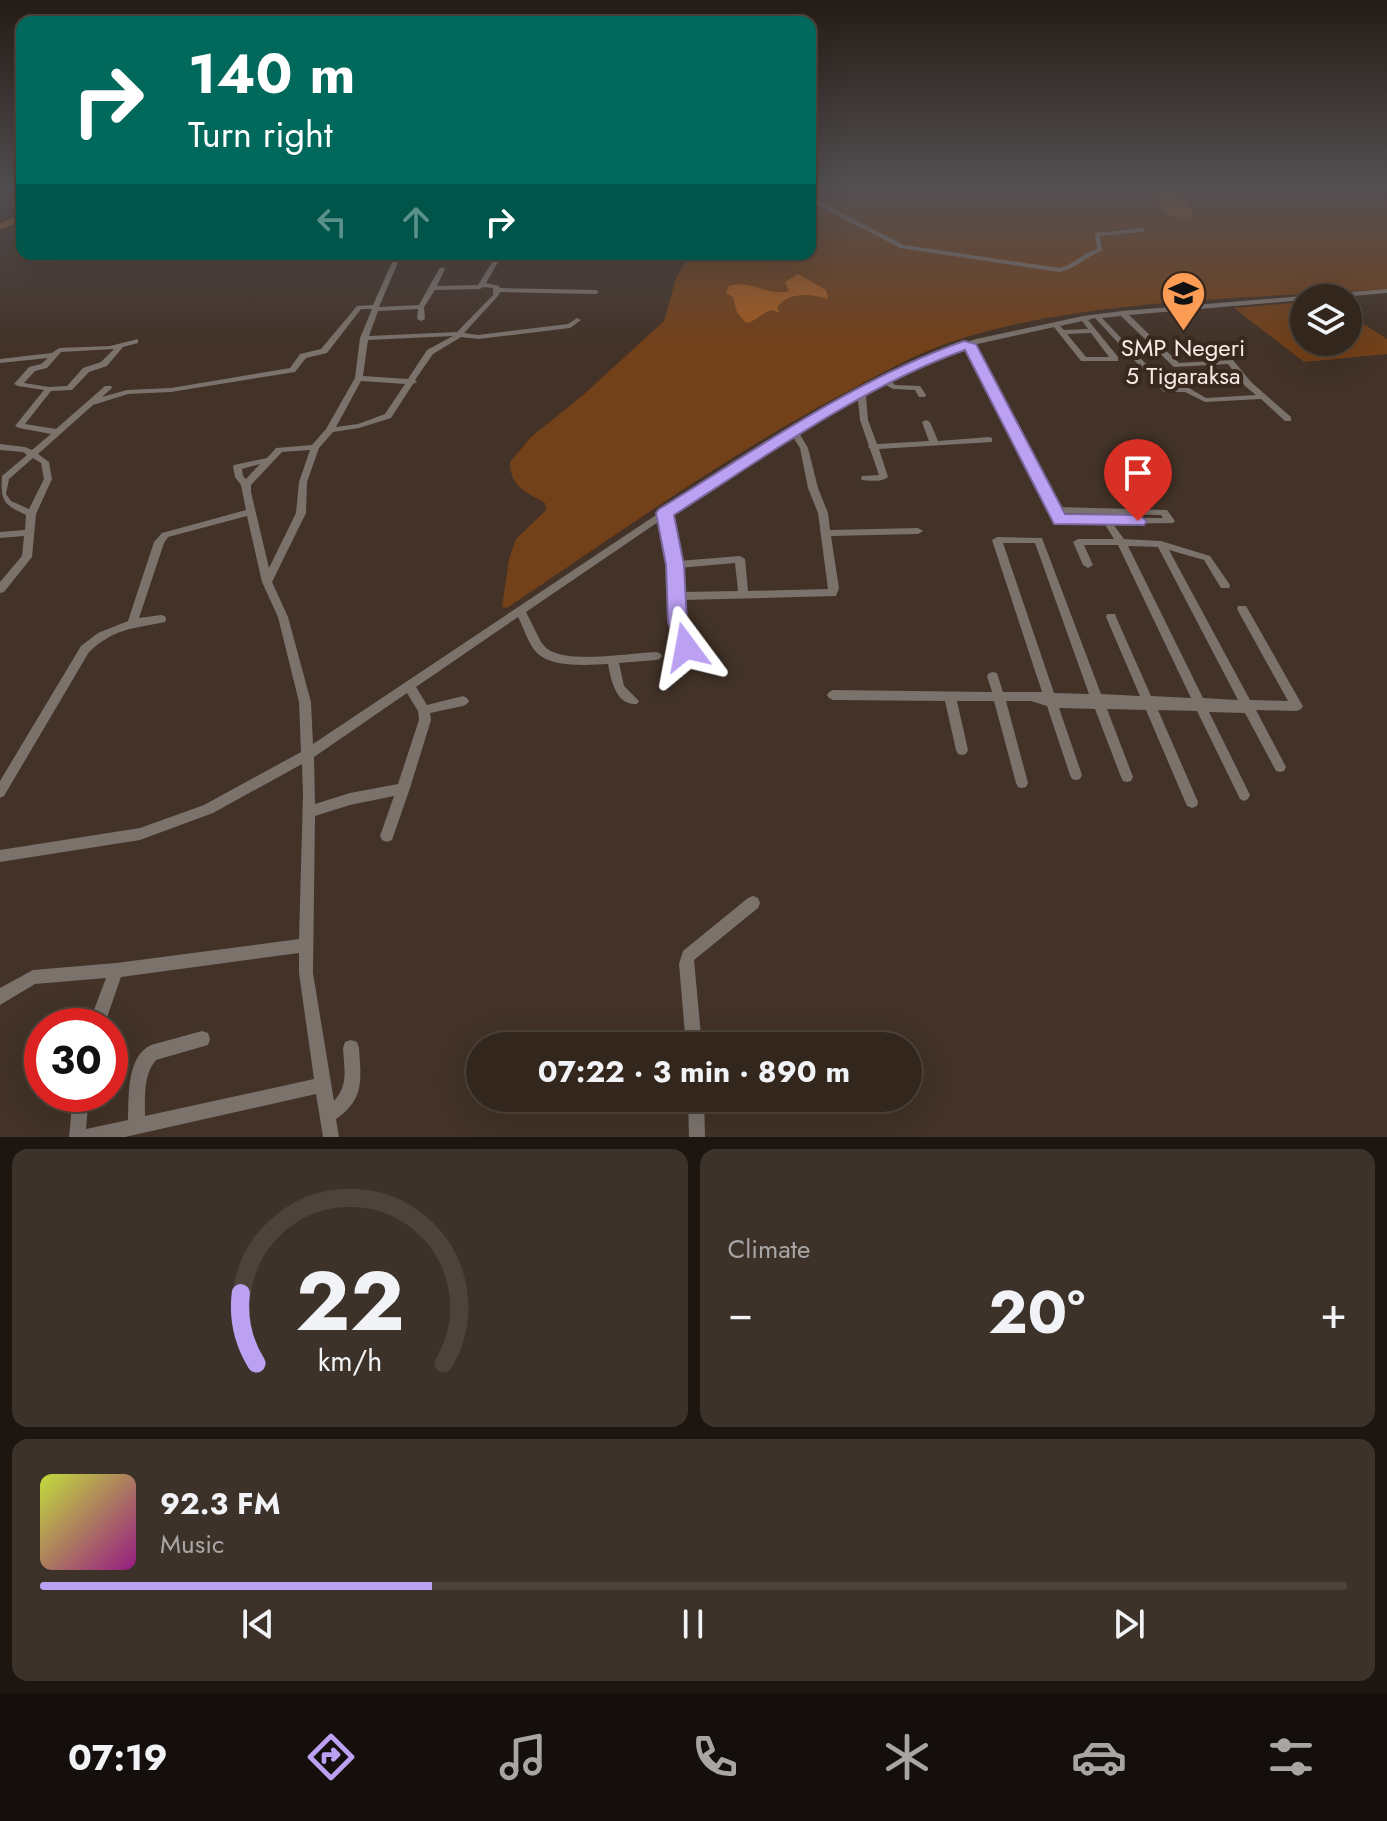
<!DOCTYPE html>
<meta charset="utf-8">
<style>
body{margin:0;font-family:Jost,sans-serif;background:#3d322a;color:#f1f3f6;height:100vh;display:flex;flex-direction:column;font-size:30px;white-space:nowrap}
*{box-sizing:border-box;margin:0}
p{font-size:26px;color:#a8a5a4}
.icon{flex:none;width:44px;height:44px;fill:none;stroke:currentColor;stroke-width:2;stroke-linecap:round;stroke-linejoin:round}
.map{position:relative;height:1137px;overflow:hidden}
.drawer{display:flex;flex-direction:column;gap:12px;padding:12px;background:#1c1510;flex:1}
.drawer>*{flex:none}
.guide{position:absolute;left:16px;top:16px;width:800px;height:244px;border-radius:16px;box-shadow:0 8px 32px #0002,0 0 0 2px #4d433b;background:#00695c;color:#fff;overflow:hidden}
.controls{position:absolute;left:1290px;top:284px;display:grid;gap:16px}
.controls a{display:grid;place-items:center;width:72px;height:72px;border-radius:50%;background:#32261d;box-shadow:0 8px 32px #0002,0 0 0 2px #4d433b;font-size:40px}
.speed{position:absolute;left:24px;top:1008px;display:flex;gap:16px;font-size:40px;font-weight:700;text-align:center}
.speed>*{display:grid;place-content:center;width:104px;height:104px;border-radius:50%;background:#32261d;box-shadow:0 8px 32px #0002,0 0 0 2px #4d433b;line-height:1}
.speed .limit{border:12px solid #d22;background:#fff;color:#111}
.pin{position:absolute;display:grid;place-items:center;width:68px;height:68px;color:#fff;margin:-82px -34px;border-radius:50% 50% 50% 0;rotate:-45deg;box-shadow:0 0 8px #0007}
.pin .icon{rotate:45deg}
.me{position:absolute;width:88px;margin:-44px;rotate:347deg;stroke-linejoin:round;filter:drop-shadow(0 0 6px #0008)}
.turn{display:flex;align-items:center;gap:28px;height:168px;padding:0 40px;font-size:36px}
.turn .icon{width:104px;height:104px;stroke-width:2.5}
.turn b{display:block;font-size:56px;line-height:68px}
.lanes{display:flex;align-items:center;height:76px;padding:0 40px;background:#0003;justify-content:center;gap:40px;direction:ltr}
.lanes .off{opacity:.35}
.big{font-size:60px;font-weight:700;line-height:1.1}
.drawer .widget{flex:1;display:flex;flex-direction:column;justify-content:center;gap:12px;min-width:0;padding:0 28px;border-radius:16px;background:#3d322a}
.drawer .dial{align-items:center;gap:0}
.dial svg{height:208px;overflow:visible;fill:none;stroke:#4d433b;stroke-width:7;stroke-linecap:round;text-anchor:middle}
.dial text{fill:#f1f3f6;stroke:none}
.song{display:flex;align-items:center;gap:24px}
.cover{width:96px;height:96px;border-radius:12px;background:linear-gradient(135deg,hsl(70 70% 55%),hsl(310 70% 35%))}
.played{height:8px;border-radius:4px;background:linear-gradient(90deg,#bca0f2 30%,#4d433b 30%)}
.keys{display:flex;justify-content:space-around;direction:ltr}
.heat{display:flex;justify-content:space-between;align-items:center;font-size:44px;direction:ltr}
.drawer .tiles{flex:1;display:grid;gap:12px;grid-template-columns:1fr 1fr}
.widget:last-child{grid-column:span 2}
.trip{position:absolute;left:466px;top:1032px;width:456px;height:80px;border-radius:40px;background:#32261d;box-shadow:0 8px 32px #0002,0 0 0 2px #4d433b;font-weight:700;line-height:80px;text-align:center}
.dock{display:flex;height:128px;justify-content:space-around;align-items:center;background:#140f0c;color:#a8a5a4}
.dock .icon{width:56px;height:56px}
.dock .active{color:#bca0f2}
.dock b{font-size:36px;color:#f1f3f6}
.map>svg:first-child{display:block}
.green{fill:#724019}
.water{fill:#a35b20}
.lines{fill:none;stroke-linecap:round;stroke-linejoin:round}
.river{fill:#a35b20;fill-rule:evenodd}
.minor{fill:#7b726c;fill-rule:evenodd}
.route{fill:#bca0f2;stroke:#7a689d;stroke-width:2}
.labels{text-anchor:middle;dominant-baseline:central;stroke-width:8;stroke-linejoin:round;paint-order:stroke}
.far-poi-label{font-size:24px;fill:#f7ece5;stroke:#38281d}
</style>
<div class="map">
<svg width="1387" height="1137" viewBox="0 0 1387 1137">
<rect width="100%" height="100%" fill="#423227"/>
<g class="green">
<path d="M810 188H1387V289C1249 299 1086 298 954 341 914 354 877 376 839 396 723 458 616 535 507 608L502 607 509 559 516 539 546 510 545 503C526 492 510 487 510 462L531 437 583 395 664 321 676 278 691 254H810Z"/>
<path d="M1304 302V342H1348V314L1387 339V354L1304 362 1234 308Z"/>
</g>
<g class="water">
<path d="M1167 188 1176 192 1193 212 1188 219 1164 213 1149 189Z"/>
<path d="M798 274 826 290 828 299C812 294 787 291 777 308L780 313 772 310C761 313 758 320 746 323L737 312 733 297 726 293 729 286C751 279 767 297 789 291L785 282Z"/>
</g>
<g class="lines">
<path class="river" d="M22 215V221L0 229V223Z"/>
<g class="minor">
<path d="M810 197 904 245 1059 268C1073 265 1083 253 1097 249L1095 233 1142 228 1145 230 1142 232 1100 236 1102 251C1086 256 1076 269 1059 272L900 248 810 201Z"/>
<path d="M387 254H394L399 260 379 307 419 305 439 269 442 267 445 269 437 286 478 285 497 254H503L486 283 499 286 500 288 596 290 599 292 596 294 500 292 498 296 464 333 478 335 568 324 577 318 581 320 570 328 478 339 461 337 433 354 415 380 417 382 413 384 391 418 359 428 333 432 319 448 307 482 306 513 272 582 288 617 311 702 313 744 662 511 791 430 882 381V378H887L930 354 976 339 1083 316 1122 311 1387 289V293L1329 298H1304V300L1129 315 1179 363 1233 360 1251 382 1291 417V421H1285L1261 399 1205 402 1185 392H1164L1095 318 1088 320 1118 357V361H1081L1054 327 973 345 1058 507 1167 510 1175 521 1173 523 1113 524 1124 539 1161 541 1210 556 1230 585 1229 588H1221L1204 560 1169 550 1250 700 1288 701 1237 609 1238 606H1246L1301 703 1303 706 1301 709 1297 711 1256 710 1286 767 1284 771 1280 772 1276 771 1245 713 1209 712 1250 795 1248 799 1244 801 1240 799 1197 711 1158 710 1198 802 1197 806 1192 808 1187 806 1146 710 1107 709 1133 777 1131 781 1127 782 1123 781 1121 777 1095 709 1059 708 1082 775 1080 779 1076 780 1072 779 1070 775 1047 706 1031 701H1006L1028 783 1026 787 1022 788 1018 787 1016 783 994 701H957L968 750 966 754 962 755 958 754 956 750 945 701 833 700 829 698 827 695 829 692 833 690 992 692 987 676 989 673 993 672 997 673 1003 692H1042L992 540 997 537 1042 538 1101 694 1140 696 1106 617 1107 614H1115L1116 617 1151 696 1191 698 1118 545H1084L1093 565 1088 568 1083 565 1073 542 1078 539H1114L1104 523 1057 522 967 347 936 358 892 382 895 385 920 386 926 395 925 397H919L915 390 893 389 886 385 866 396 868 420 877 444 929 441 922 422 926 420 930 422 938 441 989 437 992 438V442L879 449 888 477C883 482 869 481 862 480L861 478 862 476 879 475 870 449 868 447 869 446 860 420 858 400 799 433 808 448 818 488 828 513 830 530 918 528 923 531 918 534 831 536 839 588 836 596 683 600V622L691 647 690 650H682L673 622V596L661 520 526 612 541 642C545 646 545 648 551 651 573 663 630 653 656 652L660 653 662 656 660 659 656 660 619 663 624 686 639 701 637 704C616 706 611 680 608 664 588 665 552 668 537 653 528 644 524 628 518 617L416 687 427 705 463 696 467 698 469 701 467 704 463 706 430 713 431 720 410 788 392 840 387 842 382 840 380 836 394 796 350 805 315 816 313 973 334 1101C349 1085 344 1068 343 1048L345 1042 351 1040 357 1042 359 1048C361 1079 365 1099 336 1119L339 1137H323L316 1094 125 1137H69L73 1094H89L86 1129 128 1120C129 1096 126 1057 151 1045L202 1031 208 1033 210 1039 208 1045 156 1060C143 1075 145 1097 145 1116L314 1079 299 973V953L121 977 104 1026H88L106 978 35 984 0 1005V988L33 970 116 963 299 939 303 794 302 764 213 813 140 840 0 862V850L140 828 204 805 301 752 299 702 278 617 262 582 247 516 168 537 164 543 139 618 161 615 165 616 166 619 165 622C132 629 115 628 89 652L4 796 0 798V781L81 646 98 633 128 621 154 542 162 533 246 510 241 485 235 477 233 467 234 465 267 458 276 448 312 445 326 429 355 378 360 338 372 309H361L327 353 306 358 295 372 171 392 128 394 93 405 38 454 49 462 52 479 36 514 32 557 4 592 0 593V582L22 556 24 536 0 538V532L25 530 26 515C5 505 0 502 2 476L27 455 23 452 0 450V444L25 447 32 450 51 434 19 428 15 426 44 390 18 386 14 384 29 367 41 364 48 358 0 363V359L52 353 59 348 110 346 138 339V343L123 347 107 366 89 372 72 390 51 391 25 424 56 429 105 386H111L112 388 102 397 127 390 171 388 290 368 300 354 321 349 357 306 373 305 393 260ZM483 287 493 288V295L457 332 369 336 378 311 418 309 417 319 421 321 425 319 424 307 435 290 480 289ZM1121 316 1174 367 1228 364 1245 386 1256 395 1206 398 1189 388H1169L1102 318ZM1082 321 1088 329 1064 330 1060 326ZM1091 333 1109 357H1086L1067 334ZM453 336 427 350 408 379 363 376 368 340ZM114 349 101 362 83 368 67 386 49 387 24 383 35 371 47 368 61 352ZM361 381 405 384 385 414 358 424 336 427ZM793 437 800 448 808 488 818 513 828 589 748 591 745 559 740 556 678 561 670 514ZM310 450 299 482 296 513 269 568 251 492V485L282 452ZM33 458 41 463 44 479 29 509 11 501 6 494 9 479ZM260 464 246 479 243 476 242 469ZM1061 513 1161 515 1163 518 1063 517ZM1003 543H1035L1089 694 1054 693ZM1128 546 1158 547 1238 700 1203 698ZM735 563 738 591 683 592 679 568ZM407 693 418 711 419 720 398 784 350 793 315 804 314 757Z"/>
<path d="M753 896 758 898 760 903 758 908 694 960 702 1046H686L679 964 683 951 748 898Z"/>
<path d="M688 1098H704L705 1137H689Z"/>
</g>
</g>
<linearGradient id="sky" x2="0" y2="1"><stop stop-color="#241c15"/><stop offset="0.54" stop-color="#544f52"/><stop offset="1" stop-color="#544f52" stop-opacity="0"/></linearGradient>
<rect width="1387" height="347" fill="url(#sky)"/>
<path class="route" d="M964 341 976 344 1065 514 1138 515 1147 521 1144 525 1054 524 965 350C863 386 765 457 674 515L684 565 687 622 696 647 693 652H679L668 622 666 565 656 513 659 509C757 449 855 379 964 341Z"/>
<defs>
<symbol id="school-pin" viewBox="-11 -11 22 30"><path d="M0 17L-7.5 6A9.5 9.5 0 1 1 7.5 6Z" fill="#fd9c55" stroke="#38281d"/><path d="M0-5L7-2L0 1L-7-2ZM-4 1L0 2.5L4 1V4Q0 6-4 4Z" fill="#111"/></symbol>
</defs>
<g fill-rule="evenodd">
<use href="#school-pin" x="1158" y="268" width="51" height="69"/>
</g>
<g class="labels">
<g class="far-poi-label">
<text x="1183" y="347">SMP Negeri<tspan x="1183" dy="28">5 Tigaraksa</tspan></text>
</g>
</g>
</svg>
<div class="controls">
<a><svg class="icon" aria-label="layers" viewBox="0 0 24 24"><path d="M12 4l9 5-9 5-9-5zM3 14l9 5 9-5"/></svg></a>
</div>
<div class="speed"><div class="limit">30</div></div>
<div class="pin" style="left:1138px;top:521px;background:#d93025"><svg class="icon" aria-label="arrive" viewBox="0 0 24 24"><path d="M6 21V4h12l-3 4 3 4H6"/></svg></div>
<svg class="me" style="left:686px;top:647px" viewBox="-20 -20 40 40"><path d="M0-17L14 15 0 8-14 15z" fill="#bca0f2" stroke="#fff" stroke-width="4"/></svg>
<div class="trip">07:22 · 3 min · 890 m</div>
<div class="guide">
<div class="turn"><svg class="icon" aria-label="right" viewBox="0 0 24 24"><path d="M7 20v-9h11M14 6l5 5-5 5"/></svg><div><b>140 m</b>Turn right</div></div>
<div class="lanes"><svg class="icon off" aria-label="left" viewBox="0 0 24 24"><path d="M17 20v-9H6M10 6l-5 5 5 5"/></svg><svg class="icon off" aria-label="ahead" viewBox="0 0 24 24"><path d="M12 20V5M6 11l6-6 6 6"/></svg><svg class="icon" aria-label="right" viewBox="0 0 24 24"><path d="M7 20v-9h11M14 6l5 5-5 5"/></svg></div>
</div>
</div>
<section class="drawer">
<div class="tiles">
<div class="widget dial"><svg viewBox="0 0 100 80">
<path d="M14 69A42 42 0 1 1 86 69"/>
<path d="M14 69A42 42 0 0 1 8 42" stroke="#bca0f2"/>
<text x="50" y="56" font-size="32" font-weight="700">22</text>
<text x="50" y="72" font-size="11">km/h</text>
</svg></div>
<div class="widget"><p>Climate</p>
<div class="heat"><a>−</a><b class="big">20°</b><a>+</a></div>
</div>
<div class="widget">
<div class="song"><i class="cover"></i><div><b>92.3 FM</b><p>Music</p></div></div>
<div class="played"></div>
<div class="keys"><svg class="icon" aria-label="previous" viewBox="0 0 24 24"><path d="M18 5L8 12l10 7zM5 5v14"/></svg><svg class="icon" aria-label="pause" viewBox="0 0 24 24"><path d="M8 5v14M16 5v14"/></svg><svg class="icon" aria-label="next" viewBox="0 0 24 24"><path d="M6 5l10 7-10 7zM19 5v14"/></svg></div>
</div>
</div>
</section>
<nav class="dock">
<b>07:19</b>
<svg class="icon active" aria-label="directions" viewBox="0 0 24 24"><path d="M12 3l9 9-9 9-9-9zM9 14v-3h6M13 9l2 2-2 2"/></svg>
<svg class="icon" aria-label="music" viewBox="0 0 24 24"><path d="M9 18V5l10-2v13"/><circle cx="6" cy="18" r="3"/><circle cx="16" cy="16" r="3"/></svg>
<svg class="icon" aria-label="phone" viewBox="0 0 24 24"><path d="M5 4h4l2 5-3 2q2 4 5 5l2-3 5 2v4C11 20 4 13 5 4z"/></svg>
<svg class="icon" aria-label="climate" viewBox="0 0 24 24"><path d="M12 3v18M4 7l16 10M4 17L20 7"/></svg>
<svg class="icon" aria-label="car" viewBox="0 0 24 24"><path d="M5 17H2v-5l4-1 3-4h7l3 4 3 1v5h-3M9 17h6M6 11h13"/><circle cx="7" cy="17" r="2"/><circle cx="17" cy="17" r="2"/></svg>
<svg class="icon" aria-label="filters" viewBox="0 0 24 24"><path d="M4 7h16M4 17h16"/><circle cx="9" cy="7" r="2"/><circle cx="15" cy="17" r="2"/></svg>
</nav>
